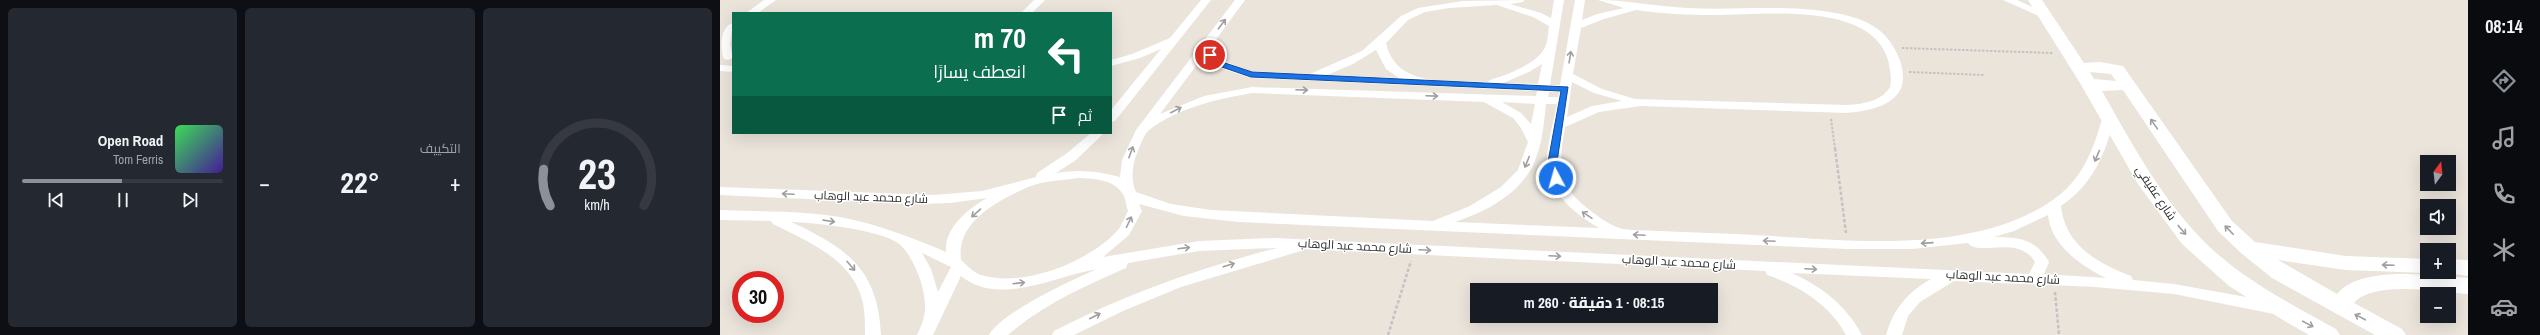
<!DOCTYPE html>
<html lang="ar">
<meta charset="utf-8">
<style>
body{margin:0;font-family:"Archivo Narrow",Cairo,sans-serif;background:#242831;color:#f1f3f6;direction:rtl;height:100vh;display:flex;flex-direction:column;font-size:15px;white-space:nowrap}
*{box-sizing:border-box;margin:0}
p{font-size:13px;color:#9ea1a6}
.icon{flex:none;width:22px;height:22px;fill:none;stroke:currentColor;stroke-width:2;stroke-linecap:round;stroke-linejoin:round}
.map{position:relative;flex:1;overflow:hidden;direction:ltr}
.sheet{display:flex;flex-direction:column;gap:8px;padding:8px;background:#0d0f14;width:720px}
.sheet>*{flex:none}
.guide{position:absolute;left:12px;top:12px;width:380px;height:122px;border-radius:0px;box-shadow:0 4px 16px #0002;direction:rtl;background:#0b6e4f;color:#fff;overflow:hidden}
.needle{width:26px;rotate:15deg}
.fabs{position:absolute;left:1700px;top:155px;display:grid;gap:8px}
.fabs a{display:grid;place-items:center;width:36px;height:36px;border-radius:0px;background:#171b24;box-shadow:0 4px 16px #0002;font-size:20px}
.speed{position:absolute;left:12px;top:271px;display:flex;gap:8px;font-size:20px;font-weight:700;text-align:center}
.speed>*{display:grid;place-content:center;width:52px;height:52px;border-radius:50%;background:#171b24;box-shadow:0 4px 16px #0002;line-height:1}
.speed .limit{border:6px solid #d22;background:#fff;color:#111}
.pin{position:absolute;display:grid;place-items:center;width:34px;height:34px;color:#fff;margin:-17px;border:2px solid #fff;border-radius:50%;box-shadow:0 1px 4px #0007}
.me{position:absolute;width:44px;margin:-22px;rotate:354deg;stroke-linejoin:round;filter:drop-shadow(0 0 3px #0008)}
.turn{display:flex;align-items:center;gap:14px;height:84px;padding:0 20px;font-size:18px}
.turn .icon{width:52px;height:52px;stroke-width:2.5}
.turn b{display:block;font-size:28px;line-height:34px}
.then{display:flex;align-items:center;height:38px;padding:0 20px;background:#0003;gap:8px;font-size:15px}
.big{font-size:30px;font-weight:800;line-height:1.1}
.sheet .card{flex:1;display:flex;flex-direction:column;justify-content:center;gap:6px;min-width:0;padding:0 14px;border-radius:6px;background:#242831}
.sheet .dial{align-items:center;gap:0}
.dial svg{height:104px;overflow:visible;fill:none;stroke:#363941;stroke-width:7;stroke-linecap:round;text-anchor:middle}
.dial text{fill:#f1f3f6;stroke:none}
.song{display:flex;align-items:center;gap:12px}
.cover{width:48px;height:48px;border-radius:6px;background:linear-gradient(135deg,hsl(130 70% 55%),hsl(260 70% 35%))}
.played{height:4px;border-radius:2px;background:linear-gradient(90deg,#8c9099 50%,#363941 50%)}
.keys{display:flex;justify-content:space-around;direction:ltr}
.heat{display:flex;justify-content:space-between;align-items:center;font-size:22px;direction:ltr}
.sheet .tiles{flex:1;display:grid;gap:8px;grid-template-columns:repeat(3,1fr)}
.trip{position:absolute;left:750px;top:283px;width:248px;height:40px;border-radius:0px;background:#171b24;box-shadow:0 4px 16px #0002;font-weight:800;line-height:40px;text-align:center;direction:rtl}
main{display:flex;flex:1;min-height:0}
.tabs{display:flex;flex-direction:column;width:72px;justify-content:space-around;align-items:center;background:#090b0e;color:#9ea1a6}
.tabs .icon{width:28px;height:28px}
.tabs .active{color:#8c9099}
.tabs b{font-size:18px;color:#f1f3f6}
.map>svg:first-child{display:block}
.lines{fill:none;stroke-linecap:round;stroke-linejoin:round}
.path-far1{stroke:#c3c3c3;stroke-width:2;stroke-dasharray:2.5 1.5;stroke-linecap:butt}
.path{stroke:#c3c3c3;stroke-width:2.5;stroke-dasharray:3.5 2;stroke-linecap:butt}
.street{fill:#fff;fill-rule:evenodd}
.secondary{fill:#fff;fill-rule:evenodd}
.oneway{stroke:#9f9f9f}
.route{fill:#1a73e8;stroke:#114b97}
.labels{text-anchor:middle;dominant-baseline:central;stroke-width:3;stroke-linejoin:round;paint-order:stroke}
.street-label{font-size:12px;fill:#292929;stroke:#fff}
</style>
<main>
<nav class="tabs">
<b>08:14</b>
<svg class="icon active" aria-label="directions" viewBox="0 0 24 24"><path d="M12 3l9 9-9 9-9-9zM9 14v-3h6M13 9l2 2-2 2"/></svg>
<svg class="icon" aria-label="music" viewBox="0 0 24 24"><path d="M9 18V5l10-2v13"/><circle cx="6" cy="18" r="3"/><circle cx="16" cy="16" r="3"/></svg>
<svg class="icon" aria-label="phone" viewBox="0 0 24 24"><path d="M5 4h4l2 5-3 2q2 4 5 5l2-3 5 2v4C11 20 4 13 5 4z"/></svg>
<svg class="icon" aria-label="climate" viewBox="0 0 24 24"><path d="M12 3v18M4 7l16 10M4 17L20 7"/></svg>
<svg class="icon" aria-label="car" viewBox="0 0 24 24"><path d="M5 17H2v-5l4-1 3-4h7l3 4 3 1v5h-3M9 17h6M6 11h13"/><circle cx="7" cy="17" r="2"/><circle cx="17" cy="17" r="2"/></svg>
</nav>
<div class="map">
<svg width="1748" height="335" viewBox="0 0 1748 335">
<rect width="100%" height="100%" fill="#eae4db"/>
<g class="lines">
<g class="path-far1">
<path d="M1182 48 1333 53"/>
<path d="M1189 72 1264 75"/>
<path d="M1111 119 1115 149"/>
</g>
<g class="path">
<path d="M1115 148 1126 233"/>
<path d="M1335 292 1339 335"/>
<path d="M668 335 691 261"/>
</g>
<g class="street">
<path d="M44 0H56L38 13H26Z"/>
<path d="M314 0H325L312 13H301Z"/>
<path d="M481 0H491L395 121 391 122V110L441 49 420 58 391 66V60L412 54 450 38Z"/>
<path d="M515 0H525L492 45 502 60 528 71 590 74 642 51 681 16 698 8 743 1 804 0 803 2 790 4 821 13 831 18 834 0H844L830 85H840L855 0H865L862 20 877 14 904 8 878 0C908 0 938 7 968 8 1022 11 1080 2 1132 17 1141 19 1151 24 1159 30 1174 41 1191 74 1179 92 1168 108 1145 111 1127 113L921 106 879 112 845 127C839 162 836 183 867 208 876 215 893 228 904 229 915 231 927 230 938 231 964 232 989 233 1015 234 1108 238 1227 256 1313 212 1356 190 1369 164 1382 119L1388 115 1394 119C1385 155 1373 184 1341 206 1345 245 1377 263 1411 276L1413 280 1454 284 1554 302 1559 304 1562 308 1559 312 1554 314 1454 294 1375 287 1234 281 1200 302 1188 316 1182 335H1166C1173 309 1188 292 1211 279L1072 273C1102 287 1126 305 1142 335H1126C1109 304 1079 286 1047 275L1045 271 582 249 581 251 461 287 403 311 354 335H332L334 331C406 294 479 268 557 248H554L479 251 408 263 406 268C365 286 322 305 288 335H269C282 312 352 280 377 269 336 276 279 307 241 276L213 335H197C207 314 207 305 201 282 197 270 189 251 178 243 157 229 97 223 71 222 127 248 158 269 161 335H145C145 321 145 306 140 293 127 257 85 240 53 224L51 221 0 220V210C41 212 84 210 125 218 160 225 193 238 226 252 224 228 248 209 267 198L230 203 198 204 0 195V187L214 195 262 191 316 177 317 173 346 154 371 133H384L356 160 336 173C358 169 378 171 400 177L402 160 416 130ZM777 5 813 17 829 26C828 33 828 41 825 47 818 64 786 75 770 80L768 82C731 80 676 89 666 43L688 20 705 12 729 8ZM916 10C942 14 969 15 995 15 1043 15 1151 1 1168 60 1170 69 1172 78 1170 87 1161 102 1142 104 1127 105L915 99 882 89 853 74 861 28 884 19ZM656 50 666 69 679 78 607 75 633 64ZM485 54 500 68 531 78 817 91 816 96 532 87 484 96 440 114ZM822 64 818 84 783 83 809 72ZM852 82 874 93 902 101 872 106 847 117ZM829 92H839L838 97H828ZM532 93 764 102 793 118 801 128 808 142 798 170 781 187 750 206 713 221 491 210 451 204 416 192C411 182 412 166 416 156 419 149 423 136 428 131 456 108 498 99 532 93ZM782 102 815 104 811 124 801 113ZM826 104H837C834 120 826 148 827 163 829 193 855 214 879 228L735 222C768 211 806 191 817 155 823 139 824 121 826 104ZM359 178C374 179 393 179 402 193 406 197 406 206 408 211 405 217 402 225 398 230 369 262 304 288 261 275 254 273 247 265 241 260 236 221 278 201 308 187 323 181 343 180 359 178ZM419 204 464 216 519 222 1127 249H1192L1248 243C1257 257 1299 234 1315 262L1309 274 554 238 479 241 383 257 409 235 422 211ZM1328 215C1331 245 1361 266 1386 278L1324 274 1329 262C1316 239 1299 237 1274 237L1294 231ZM202 253 231 267 218 292 211 269Z"/>
<path d="M1283 0H1297L1330 15 1329 17H1321Z"/>
<path d="M13 23 10 45 13 58 8 60 4 59C0 49 0 26 13 23Z"/>
<path d="M0 65 13 66V72L0 71Z"/>
</g>
<g class="secondary">
<path d="M1308 0H1322L1364 63 1380 62 1403 66 1512 221 1535 242 1626 256 1707 259V272H1712L1707 273 1626 270 1558 260 1617 294C1641 264 1714 276 1748 278V294C1720 292 1654 280 1634 303L1682 329 1686 335H1655L1552 278 1521 253 1498 231 1403 90 1382 91C1410 140 1437 191 1476 233 1514 275 1567 302 1616 329L1620 335H1589L1563 320 1509 286 1462 244 1418 184 1360 83ZM1370 72 1391 74 1396 81 1374 79Z"/>
<path d="M1729 259 1748 260V276L1721 272H1729Z"/>
</g>
</g>
<defs><path id="oneway-shaft" d="M-6 0H5M1.5-3L5.5 0L1.5 3" fill="none" stroke-width="1.6" stroke-linecap="round" stroke-linejoin="round"/></defs>
<g class="oneway">
<use href="#oneway-shaft" transform="translate(502 24) rotate(-53)"/>
<use href="#oneway-shaft" transform="translate(850 57) rotate(-81)"/>
<use href="#oneway-shaft" transform="translate(582 90) rotate(2)"/>
<use href="#oneway-shaft" transform="translate(712 96) rotate(2)"/>
<use href="#oneway-shaft" transform="translate(456 110) rotate(-27)"/>
<use href="#oneway-shaft" transform="translate(1434 124) rotate(-125)"/>
<use href="#oneway-shaft" transform="translate(411 152) rotate(-70)"/>
<use href="#oneway-shaft" transform="translate(1377 156) rotate(113)"/>
<use href="#oneway-shaft" transform="translate(807 162) rotate(112)"/>
<use href="#oneway-shaft" transform="translate(68 194) rotate(-177)"/>
<use href="#oneway-shaft" transform="translate(256 213) rotate(139)"/>
<use href="#oneway-shaft" transform="translate(867 215) rotate(-146)"/>
<use href="#oneway-shaft" transform="translate(109 221) rotate(8)"/>
<use href="#oneway-shaft" transform="translate(409 222) rotate(-64)"/>
<use href="#oneway-shaft" transform="translate(1462 230) rotate(50)"/>
<use href="#oneway-shaft" transform="translate(1509 230) rotate(-134)"/>
<use href="#oneway-shaft" transform="translate(919 235) rotate(-177)"/>
<use href="#oneway-shaft" transform="translate(1049 241) rotate(-177)"/>
<use href="#oneway-shaft" transform="translate(1207 243) rotate(176)"/>
<use href="#oneway-shaft" transform="translate(464 248) rotate(-7)"/>
<use href="#oneway-shaft" transform="translate(705 250) rotate(3)"/>
<use href="#oneway-shaft" transform="translate(835 256) rotate(3)"/>
<use href="#oneway-shaft" transform="translate(509 265) rotate(-17)"/>
<use href="#oneway-shaft" transform="translate(1668 265) rotate(-178)"/>
<use href="#oneway-shaft" transform="translate(131 266) rotate(49)"/>
<use href="#oneway-shaft" transform="translate(1091 269) rotate(3)"/>
<use href="#oneway-shaft" transform="translate(299 283) rotate(-7)"/>
<use href="#oneway-shaft" transform="translate(375 316) rotate(-27)"/>
<use href="#oneway-shaft" transform="translate(1640 317) rotate(-152)"/>
<use href="#oneway-shaft" transform="translate(1588 324) rotate(28)"/>
</g>
<path class="route" d="M487 53H493L502 62 532 72 848 87 837 162 840 178 832 180 828 162 841 91 531 77 496 65 487 57Z"/>
<g class="labels">
<g class="street-label">
<text transform="translate(1436 193) rotate(56)">شارع عفيفي</text>
<text transform="translate(151 197) rotate(2)">شارع محمد عبد الوهاب</text>
<text transform="translate(635 246) rotate(3)">شارع محمد عبد الوهاب</text>
<text transform="translate(959 262) rotate(3)">شارع محمد عبد الوهاب</text>
<text transform="translate(1283 277) rotate(3)">شارع محمد عبد الوهاب</text>
</g>
</g>
</svg>
<div class="fabs">
<a><svg class="needle" viewBox="-14 -14 28 28"><path d="M0-13l5 13h-10z" fill="#e53935"/><path d="M0 13l5-13h-10z" fill="#9ea1a6"/></svg></a>
<a><svg class="icon" aria-label="sound" viewBox="0 0 24 24"><path d="M4 9h4l5-4v14l-5-4H4zM17 9q2 3 0 6"/></svg></a>
<a>+</a>
<a>−</a>
</div>
<div class="speed"><div class="limit">30</div></div>
<div class="pin" style="left:490px;top:55px;background:#d93025"><svg class="icon" aria-label="arrive" viewBox="0 0 24 24"><path d="M6 21V4h12l-3 4 3 4H6"/></svg></div>
<svg class="me" style="left:836px;top:178px" viewBox="-20 -20 40 40"><circle r="17" fill="#1a73e8" stroke="#fff" stroke-width="3"/><path d="M0-11L8 9 0 5-8 9z" fill="#fff"/></svg>
<div class="trip">08:15 · 1 دقيقة · 260 m</div>
<div class="guide">
<div class="turn"><svg class="icon" aria-label="left" viewBox="0 0 24 24"><path d="M17 20v-9H6M10 6l-5 5 5 5"/></svg><div><b>70 m</b>انعطف يسارًا</div></div>
<div class="then">ثم<svg class="icon" aria-label="arrive" viewBox="0 0 24 24"><path d="M6 21V4h12l-3 4 3 4H6"/></svg></div>
</div>
</div>
<section class="sheet">
<div class="tiles">
<div class="card dial"><svg viewBox="0 0 100 80">
<path d="M14 69A42 42 0 1 1 86 69"/>
<path d="M14 69A42 42 0 0 1 9 41" stroke="#8c9099"/>
<text x="50" y="56" font-size="32" font-weight="700">23</text>
<text x="50" y="72" font-size="11">km/h</text>
</svg></div>
<div class="card"><p>التكييف</p>
<div class="heat"><a>−</a><b class="big">22°</b><a>+</a></div>
</div>
<div class="card">
<div class="song"><i class="cover"></i><div><b>Open Road</b><p>Tom Ferris</p></div></div>
<div class="played"></div>
<div class="keys"><svg class="icon" aria-label="previous" viewBox="0 0 24 24"><path d="M18 5L8 12l10 7zM5 5v14"/></svg><svg class="icon" aria-label="pause" viewBox="0 0 24 24"><path d="M8 5v14M16 5v14"/></svg><svg class="icon" aria-label="next" viewBox="0 0 24 24"><path d="M6 5l10 7-10 7zM19 5v14"/></svg></div>
</div>
</div>
</section>
</main>
